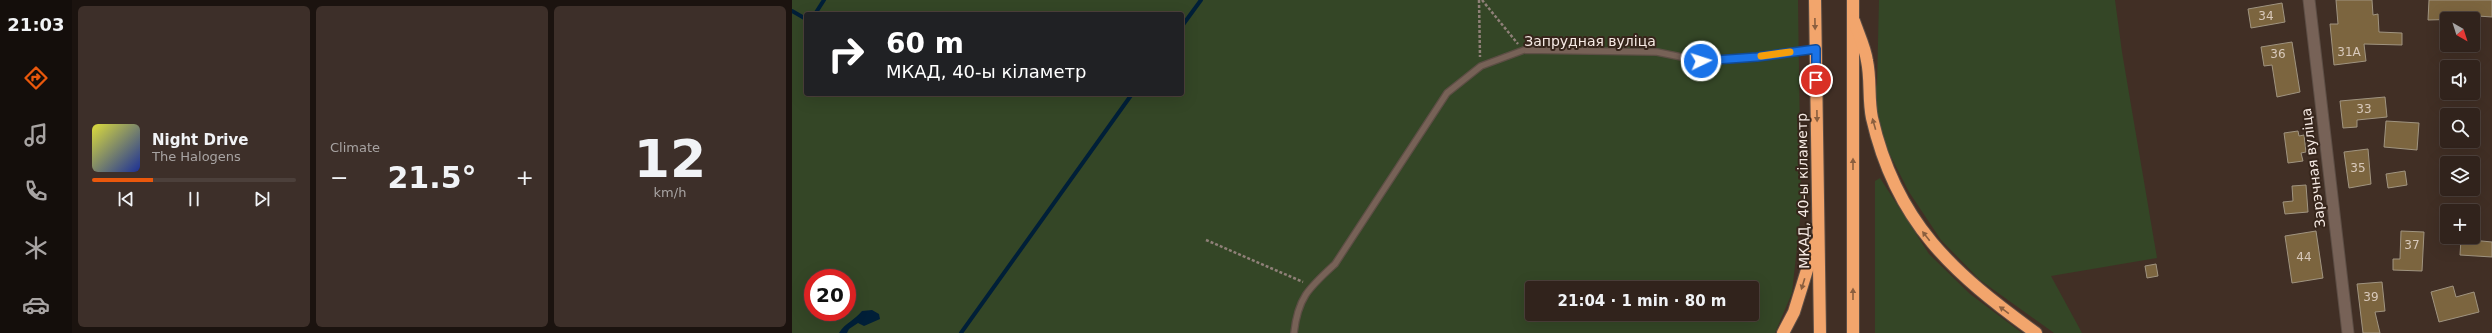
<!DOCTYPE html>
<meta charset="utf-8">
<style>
body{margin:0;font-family:"DejaVu Sans",sans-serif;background:#3d2f29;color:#f1f3f6;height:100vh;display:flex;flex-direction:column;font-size:15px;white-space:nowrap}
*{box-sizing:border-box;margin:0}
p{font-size:13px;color:#a8a4a3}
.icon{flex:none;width:22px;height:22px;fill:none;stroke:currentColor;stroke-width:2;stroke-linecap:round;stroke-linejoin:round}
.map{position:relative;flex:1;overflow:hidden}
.panel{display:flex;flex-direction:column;gap:6px;padding:6px;background:#1b130f;width:720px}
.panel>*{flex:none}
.hud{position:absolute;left:12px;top:12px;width:380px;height:84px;border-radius:4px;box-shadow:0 4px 16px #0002,0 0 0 1px #4c403b;background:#202124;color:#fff;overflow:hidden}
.needle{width:26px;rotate:141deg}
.controls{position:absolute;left:1648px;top:12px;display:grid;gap:8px}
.controls a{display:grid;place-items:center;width:40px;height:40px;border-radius:4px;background:#31231c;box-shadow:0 4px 16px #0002,0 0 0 1px #4c403b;font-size:20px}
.speed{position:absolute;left:12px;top:269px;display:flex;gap:8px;font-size:20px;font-weight:700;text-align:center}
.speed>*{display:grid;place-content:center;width:52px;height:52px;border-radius:50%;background:#31231c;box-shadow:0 4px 16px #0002,0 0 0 1px #4c403b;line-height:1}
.speed .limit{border:6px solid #d22;background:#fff;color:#111}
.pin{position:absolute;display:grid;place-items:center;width:34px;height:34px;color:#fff;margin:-17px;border:2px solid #fff;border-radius:50%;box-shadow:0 1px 4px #0007}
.me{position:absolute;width:44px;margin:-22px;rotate:86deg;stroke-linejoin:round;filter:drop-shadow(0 0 3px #0008)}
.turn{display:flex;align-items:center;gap:14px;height:84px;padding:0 16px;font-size:18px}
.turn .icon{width:52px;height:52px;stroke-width:2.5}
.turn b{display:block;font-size:28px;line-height:34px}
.big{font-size:30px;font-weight:600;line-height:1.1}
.panel .widget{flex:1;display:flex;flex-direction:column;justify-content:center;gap:6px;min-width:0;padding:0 14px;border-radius:6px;background:#3d2f29}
.panel .dial{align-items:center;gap:0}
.dial b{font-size:52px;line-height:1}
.song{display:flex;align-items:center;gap:12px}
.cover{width:48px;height:48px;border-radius:6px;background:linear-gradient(135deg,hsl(60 70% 55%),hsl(230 70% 35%))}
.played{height:4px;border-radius:2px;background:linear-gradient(90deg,#ea580c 30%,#4c403b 30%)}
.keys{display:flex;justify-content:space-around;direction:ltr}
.heat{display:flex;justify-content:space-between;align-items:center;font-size:22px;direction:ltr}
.panel .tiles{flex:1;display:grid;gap:6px;grid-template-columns:repeat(3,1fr)}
.trip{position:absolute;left:733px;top:281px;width:234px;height:40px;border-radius:4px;background:#31231c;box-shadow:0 4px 16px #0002,0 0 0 1px #4c403b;font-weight:600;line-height:40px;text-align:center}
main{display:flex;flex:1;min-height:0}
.menu{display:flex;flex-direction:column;width:72px;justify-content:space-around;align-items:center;background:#140e0b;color:#a8a4a3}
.menu .icon{width:28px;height:28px}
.menu .selected{color:#ea580c}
.menu b{font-size:18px;color:#f1f3f6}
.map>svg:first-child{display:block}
.green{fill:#344626;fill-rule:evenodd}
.water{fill:#001f38}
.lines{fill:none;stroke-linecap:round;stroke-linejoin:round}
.stream{stroke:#001f38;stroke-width:4}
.building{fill:#7c653f;stroke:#a09480}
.lane-casing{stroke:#5d4e45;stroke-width:8}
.street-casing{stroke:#5d4e45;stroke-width:13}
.highway-casing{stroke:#5d4e45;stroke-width:14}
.path{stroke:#8f8078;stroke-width:2.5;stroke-dasharray:3 2;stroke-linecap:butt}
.lane{stroke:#776257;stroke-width:5.5}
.street{stroke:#776257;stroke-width:11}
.highway{stroke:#f2a56c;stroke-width:12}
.oneway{fill:#8b5f3f}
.route-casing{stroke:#114b97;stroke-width:10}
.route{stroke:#1a73e8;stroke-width:7}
.slow{stroke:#f59e0b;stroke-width:7}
.labels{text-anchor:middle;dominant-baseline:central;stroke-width:4;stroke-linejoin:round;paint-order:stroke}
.number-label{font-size:12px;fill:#d8c9bb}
.street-label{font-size:14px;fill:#f6eae4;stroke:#36251b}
</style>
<main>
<nav class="menu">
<b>21:03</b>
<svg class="icon selected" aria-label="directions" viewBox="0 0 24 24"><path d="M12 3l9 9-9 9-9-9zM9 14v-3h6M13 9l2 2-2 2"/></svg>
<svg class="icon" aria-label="music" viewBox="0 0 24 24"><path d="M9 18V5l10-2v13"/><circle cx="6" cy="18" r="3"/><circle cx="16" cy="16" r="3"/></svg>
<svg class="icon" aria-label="phone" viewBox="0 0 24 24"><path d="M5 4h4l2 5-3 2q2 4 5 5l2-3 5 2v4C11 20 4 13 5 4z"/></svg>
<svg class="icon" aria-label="climate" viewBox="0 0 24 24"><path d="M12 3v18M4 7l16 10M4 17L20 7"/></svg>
<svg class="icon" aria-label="car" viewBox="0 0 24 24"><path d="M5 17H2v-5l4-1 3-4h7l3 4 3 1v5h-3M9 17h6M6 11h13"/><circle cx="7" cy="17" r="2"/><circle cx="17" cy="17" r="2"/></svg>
</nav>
<section class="panel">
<div class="tiles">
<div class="widget">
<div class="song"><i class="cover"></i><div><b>Night Drive</b><p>The Halogens</p></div></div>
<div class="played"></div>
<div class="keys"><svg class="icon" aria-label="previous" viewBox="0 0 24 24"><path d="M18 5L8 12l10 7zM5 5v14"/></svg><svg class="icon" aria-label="pause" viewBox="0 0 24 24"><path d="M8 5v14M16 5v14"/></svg><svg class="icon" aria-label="next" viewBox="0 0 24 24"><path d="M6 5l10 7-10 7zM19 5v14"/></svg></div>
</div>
<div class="widget"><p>Climate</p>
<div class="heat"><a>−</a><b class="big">21.5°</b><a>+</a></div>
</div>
<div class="widget dial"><b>12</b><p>km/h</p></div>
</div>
</section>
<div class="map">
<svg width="1700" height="333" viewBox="0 0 1700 333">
<rect width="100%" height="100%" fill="#412f25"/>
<g class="green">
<path d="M0 0H1006L1009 210 1000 293 983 333H0ZM14 14H390V94H14ZM21 278H55V312H21ZM740 288H960V314H740Z"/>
<path d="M1087 0H1323L1330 52 1365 258 1259 276 1290 333H1262L1188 280 1149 240 1117 192 1092 143 1081 90 1085 85Z"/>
<path d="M1088 178 1137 254 1178 294 1230 333H1083V181Z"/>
</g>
<path class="water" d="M80 310 87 314 88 319 72 326 66 323 57 329 55 333H47C53 323 63 320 70 311Z"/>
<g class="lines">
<g class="stream">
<path d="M0 11 14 19"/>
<path d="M23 14 32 0"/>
<path d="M390 26 409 0"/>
<path d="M169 333 340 94"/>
</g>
</g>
<g class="building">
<path d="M1544 0H1580L1581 15 1586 14 1587 32 1610 33V45L1572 44 1574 61 1542 65 1538 24H1546Z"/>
<path d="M1637 0H1700V17L1672 15V19L1636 20Z"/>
<path d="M1490 3 1493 22 1459 28 1456 9Z"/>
<path d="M1500 42 1508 92 1485 97 1480 65 1472 66 1469 47Z"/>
<path d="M1593 97 1595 117 1565 120V127L1551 128 1548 101Z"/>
<path d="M1594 121 1627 123 1625 150 1592 147Z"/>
<path d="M1506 131 1507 136 1512 135 1514 152 1509 153 1511 161 1496 163 1492 133Z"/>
<path d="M1576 149 1579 184 1557 188 1552 152Z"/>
<path d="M1613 171 1615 185 1596 188 1594 174Z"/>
<path d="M1514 185 1516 212 1493 214 1491 202 1501 201 1500 186Z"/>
<path d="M1524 231 1531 278 1500 283 1493 236Z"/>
<path d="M1609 231 1632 232 1630 271 1601 270V259H1608Z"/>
<path d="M1669 239 1700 242V257L1668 255Z"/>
<path d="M1364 264 1366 276 1355 278 1353 266Z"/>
<path d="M1590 282 1593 311 1583 312 1588 333H1571L1565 284Z"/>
<path d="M1661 286 1664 297 1682 292 1687 312 1647 322 1639 292Z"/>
</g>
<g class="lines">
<defs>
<path id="lane" d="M502 333C506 297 517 288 543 264L655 93 689 66 732 50 865 52 909 61 965 57 1024 49"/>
<path id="street" d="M1517 0 1556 333"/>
<g id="highway">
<path d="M1023 0 1028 333"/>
<path d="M1061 0V333"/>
<path d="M1062 21C1066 33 1073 47 1075 61 1079 79 1076 99 1080 118 1104 223 1161 273 1244 333"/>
<path d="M991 333 1002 312 1023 244"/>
</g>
</defs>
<use href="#lane" class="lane-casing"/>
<use href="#street" class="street-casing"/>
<use href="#highway" class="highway-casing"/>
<g class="path">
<path d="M687 0 688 57"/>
<path d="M690 0 726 44"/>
<path d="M414 240 511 282"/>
</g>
<use href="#lane" class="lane"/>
<use href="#street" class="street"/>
<use href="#highway" class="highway"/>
</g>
<defs><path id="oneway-solid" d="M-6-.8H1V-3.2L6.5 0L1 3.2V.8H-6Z"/></defs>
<g class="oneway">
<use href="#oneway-solid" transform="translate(1023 24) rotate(89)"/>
<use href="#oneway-solid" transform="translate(1025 116) rotate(89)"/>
<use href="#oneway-solid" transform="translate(1082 124) rotate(-106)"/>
<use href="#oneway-solid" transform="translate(1061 164) rotate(-90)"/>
<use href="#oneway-solid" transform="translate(1134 236) rotate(-128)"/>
<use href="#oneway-solid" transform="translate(1011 284) rotate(107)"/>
<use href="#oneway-solid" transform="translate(1061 294) rotate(-90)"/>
<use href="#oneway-solid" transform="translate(1212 310) rotate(-144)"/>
</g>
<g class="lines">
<defs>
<path id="route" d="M909 61 965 57 1024 49V80"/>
</defs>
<use href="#route" class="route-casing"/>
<use href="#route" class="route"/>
<path class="slow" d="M969 56 998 52"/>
</g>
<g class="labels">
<g class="number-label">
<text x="1474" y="16">34</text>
<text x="1557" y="52">31А</text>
<text x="1486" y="54">36</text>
<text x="1572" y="109">33</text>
<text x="1566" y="168">35</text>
<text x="1620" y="245">37</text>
<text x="1512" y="257">44</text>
<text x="1579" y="297">39</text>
</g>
<g class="street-label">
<text x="798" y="41">Запрудная вуліца</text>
<text transform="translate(1521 168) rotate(-97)">Зарэчная вуліца</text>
<text transform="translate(1011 191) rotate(-91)">МКАД, 40-ы кіламетр</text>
</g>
</g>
</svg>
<div class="controls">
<a><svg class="needle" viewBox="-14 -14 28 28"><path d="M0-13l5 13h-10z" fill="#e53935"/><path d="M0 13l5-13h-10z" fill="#a8a4a3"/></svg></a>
<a><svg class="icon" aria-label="sound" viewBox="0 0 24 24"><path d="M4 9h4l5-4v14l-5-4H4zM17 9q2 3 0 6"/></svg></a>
<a><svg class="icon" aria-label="search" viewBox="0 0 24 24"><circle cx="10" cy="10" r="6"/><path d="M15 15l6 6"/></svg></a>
<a><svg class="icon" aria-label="layers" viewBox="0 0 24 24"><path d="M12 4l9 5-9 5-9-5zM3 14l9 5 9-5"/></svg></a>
<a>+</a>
</div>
<div class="speed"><div class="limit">20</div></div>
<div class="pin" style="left:1024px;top:80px;background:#d93025"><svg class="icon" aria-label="arrive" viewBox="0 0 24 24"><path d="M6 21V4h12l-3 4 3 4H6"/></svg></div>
<svg class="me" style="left:909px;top:61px" viewBox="-20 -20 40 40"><circle r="17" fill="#1a73e8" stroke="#fff" stroke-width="3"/><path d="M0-11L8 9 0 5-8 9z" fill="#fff"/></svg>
<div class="trip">21:04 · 1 min · 80 m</div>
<div class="hud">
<div class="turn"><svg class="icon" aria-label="right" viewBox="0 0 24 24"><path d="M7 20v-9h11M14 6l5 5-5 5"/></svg><div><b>60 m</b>МКАД, 40-ы кіламетр</div></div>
</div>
</div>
</main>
